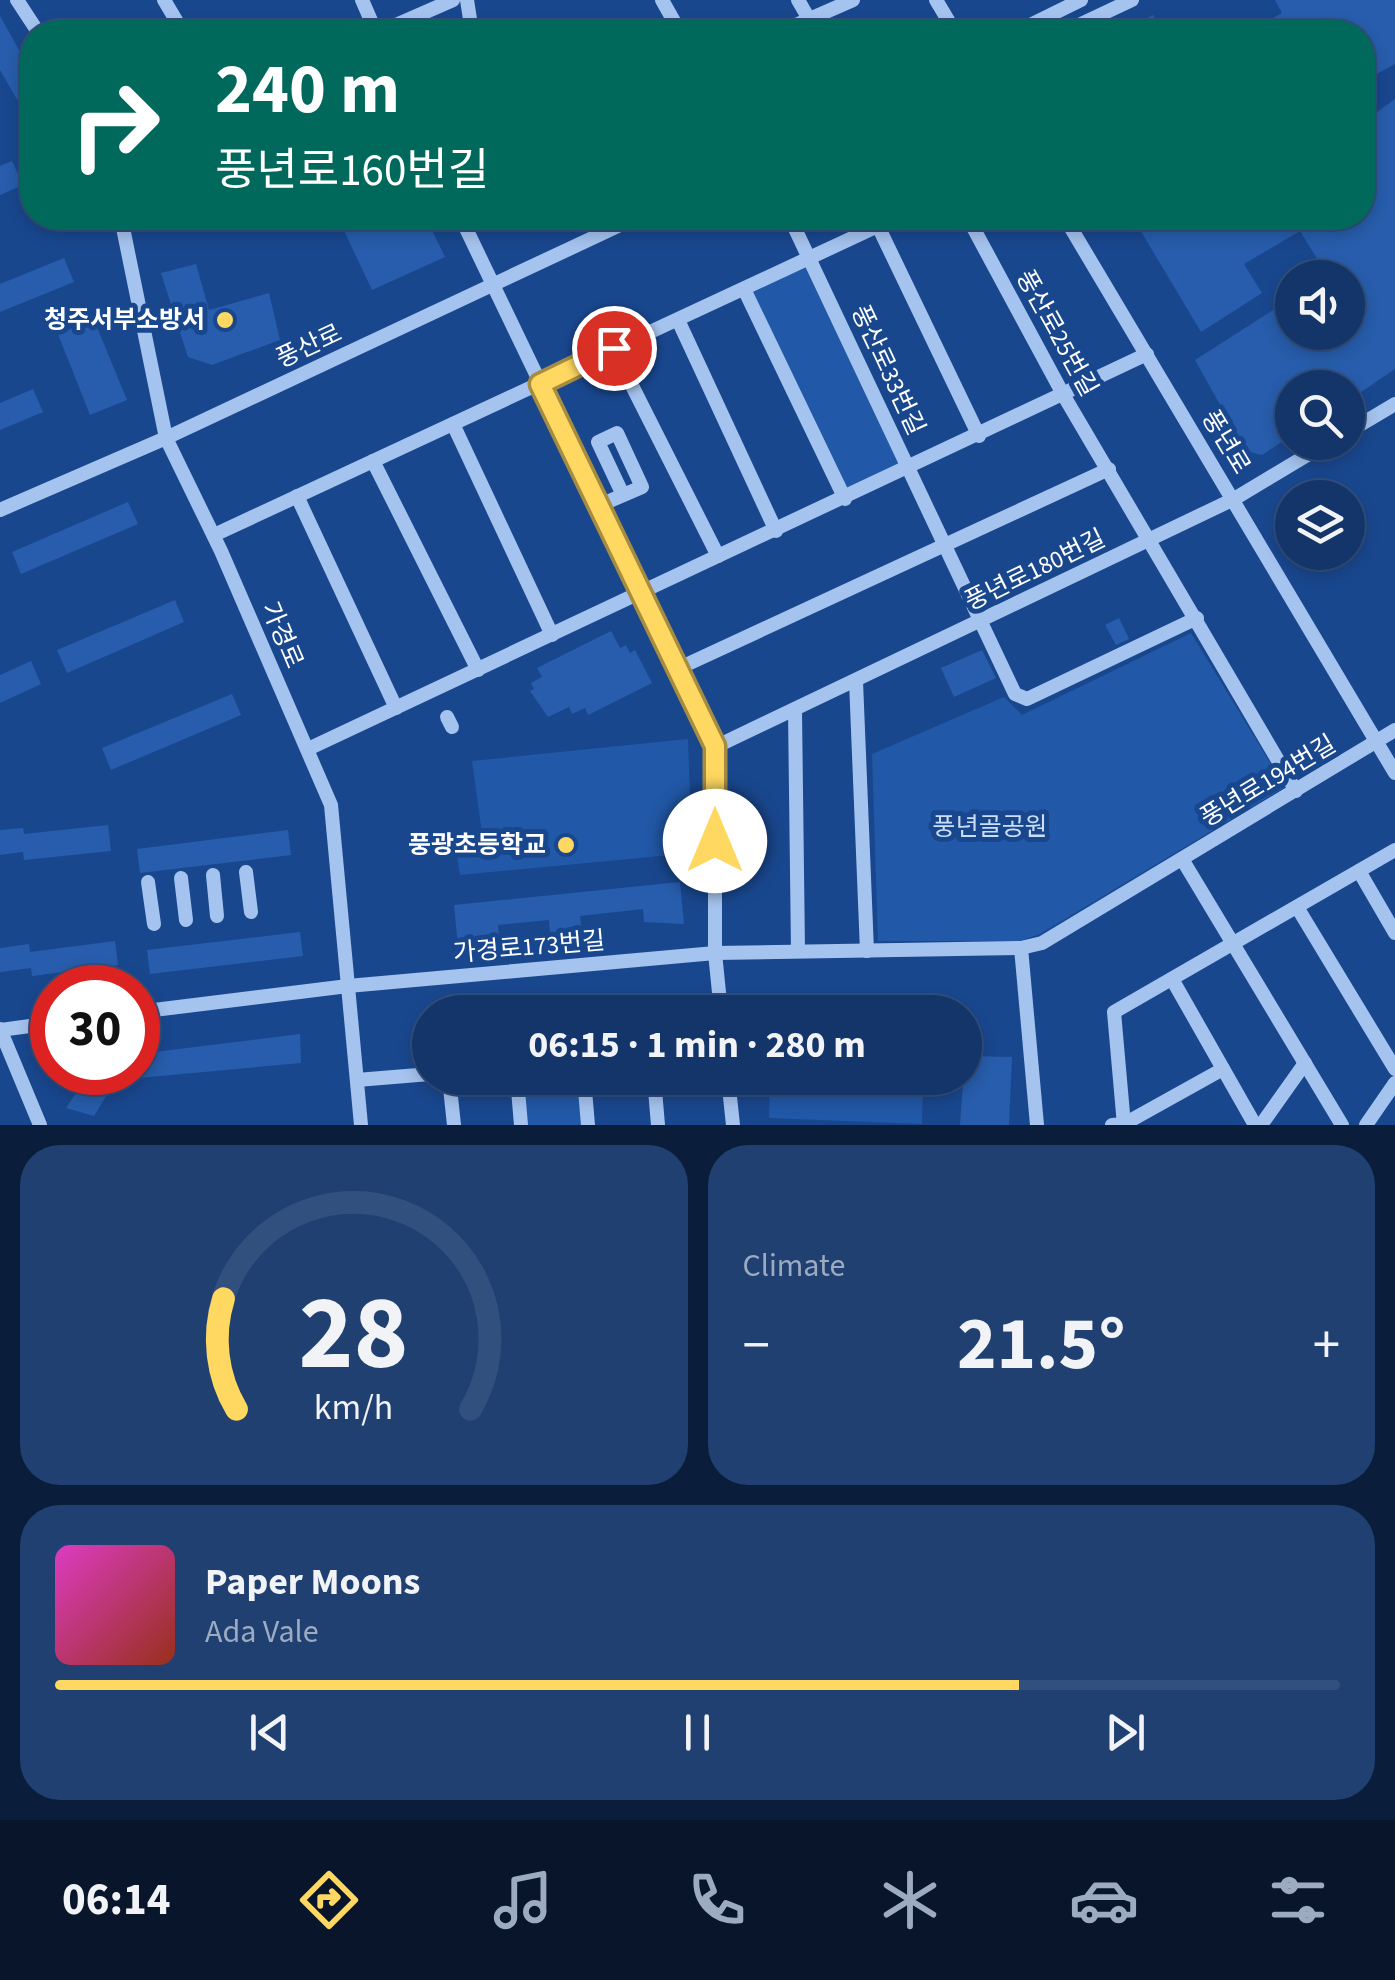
<!DOCTYPE html>
<meta charset="utf-8">
<style>
body{margin:0;font-family:"Source Sans 3","Noto Sans KR",sans-serif;background:#204072;color:#f1f3f6;height:100vh;display:flex;flex-direction:column;font-size:38px;white-space:nowrap}
*{box-sizing:border-box;margin:0}
p{font-size:32px;color:#9dabc1}
.icon{flex:none;width:55px;height:55px;fill:none;stroke:currentColor;stroke-width:2;stroke-linecap:round;stroke-linejoin:round}
.map{position:relative;height:1125px;overflow:hidden}
.side{display:flex;flex-direction:column;gap:20px;padding:20px;background:#0a1d3a;flex:1}
.side>*{flex:none}
.hud{position:absolute;left:20px;top:20px;width:1355px;height:210px;border-radius:40px;box-shadow:0 5px 15px #0003,0 0 0 2px #32507e;background:#00695c;color:#fff;overflow:hidden}
.buttons{position:absolute;left:1275px;top:260px;display:grid;gap:20px}
.buttons a{display:grid;place-items:center;width:90px;height:90px;border-radius:50%;background:#13356a;box-shadow:0 5px 15px #0003,0 0 0 2px #32507e;font-size:50px}
.speed{position:absolute;left:30px;top:965px;display:flex;gap:20px;font-size:50px;font-weight:700;text-align:center}
.speed>*{display:grid;place-content:center;width:130px;height:130px;border-radius:50%;background:#13356a;box-shadow:0 5px 15px #0003,0 0 0 2px #32507e;line-height:1}
.speed .limit{border:15px solid #d22;background:#fff;color:#111}
.pin{position:absolute;display:grid;place-items:center;width:85px;height:85px;color:#fff;margin:-42px;border:5px solid #fff;border-radius:50%;box-shadow:0 2px 10px #0007}
.me{position:absolute;width:110px;margin:-55px;rotate:0deg;stroke-linejoin:round;filter:drop-shadow(0 0 8px #0008)}
.turn{display:flex;align-items:center;gap:35px;height:210px;padding:0 30px;font-size:45px}
.turn .icon{width:130px;height:130px;stroke-width:2.5}
.turn b{display:block;font-size:70px;line-height:85px}
.big{font-size:75px;font-weight:700;line-height:1.1}
.side .tile{flex:1;display:flex;flex-direction:column;justify-content:center;gap:15px;min-width:0;padding:0 35px;border-radius:40px;background:#204072}
.side .dial{align-items:center;gap:0}
.dial svg{height:260px;overflow:visible;fill:none;stroke:#32507e;stroke-width:7;stroke-linecap:round;text-anchor:middle}
.dial text{fill:#f1f3f6;stroke:none}
.song{display:flex;align-items:center;gap:30px}
.cover{width:120px;height:120px;border-radius:15px;background:linear-gradient(135deg,hsl(310 70% 55%),hsl(10 70% 35%))}
.played{height:10px;border-radius:5px;background:linear-gradient(90deg,#ffd862 75%,#32507e 75%)}
.keys{display:flex;justify-content:space-around;direction:ltr}
.heat{display:flex;justify-content:space-between;align-items:center;font-size:55px;direction:ltr}
.side .tiles{flex:1;display:grid;gap:20px;grid-template-columns:1fr 1fr}
.tile:last-child{grid-column:span 2}
.trip{position:absolute;left:412px;top:995px;width:570px;height:100px;border-radius:50px;background:#13356a;box-shadow:0 5px 15px #0003,0 0 0 2px #32507e;font-weight:700;line-height:100px;text-align:center}
.dock{display:flex;height:160px;justify-content:space-around;align-items:center;background:#08152a;color:#9dabc1}
.dock .icon{width:70px;height:70px}
.dock .active{color:#ffd862}
.dock b{font-size:45px;color:#f1f3f6}
.map>svg:first-child{display:block}
.green{fill:#2158a7}
.building{fill:#275dac}
.lines{fill:none;stroke-linecap:round;stroke-linejoin:round}
.minor{stroke:#a5c3ef;stroke-width:14}
.route-casing{stroke:#a68c40;stroke-width:25}
.route{stroke:#ffd862;stroke-width:18}
.poi-dot{fill:#ffd862;stroke:#19478e;stroke-width:4}
.labels{text-anchor:middle;dominant-baseline:central;stroke-width:10;stroke-linejoin:round;paint-order:stroke}
.poi-label{font-size:25px;font-weight:bold;fill:#fff;stroke:#19478e;text-anchor:end}
.street-label{font-size:25px;fill:#fff;stroke:#19478e}
.park-label{font-size:25px;fill:#cbdefa;stroke:#19478e}
</style>
<div class="map">
<svg width="1395" height="1125" viewBox="0 0 1395 1125">
<rect width="100%" height="100%" fill="#19478e"/>
<g class="green">
<path d="M808 265 900 464 848 489 753 292Z"/>
<path d="M1191 633 1285 787 1040 934 1020 941H878L872 754 1004 697 1022 715Z"/>
<path d="M688 739 692 853 460 875 454 839 482 833 472 761Z"/>
<path d="M523 1078H580L584 1125H527Z"/>
<path d="M770 1078H923L922 1124 769 1118Z"/>
</g>
<g class="building">
<path d="M1275 0H1395V64L1362 82V32H1247L1282 13Z"/>
<path d="M1153 15 1163 32H1123Z"/>
<path d="M0 16 32 73V103L22 108 0 70Z"/>
<path d="M1395 99V369L1348 401V388H1292V435L1262 455 1246 451 1195 360 1292 298V332H1348V278H1329L1300 231 1244 264 1262 293 1201 332 1133 218H1362V123Z"/>
<path d="M12 161 23 185 0 195V166Z"/>
<path d="M338 218H426L445 257 372 290Z"/>
<path d="M64 258 74 282 0 312V284Z"/>
<path d="M196 264 209 310 269 293 280 340 212 365 188 357 161 273Z"/>
<path d="M94 320 127 400 90 415 58 334Z"/>
<path d="M33 389 43 412 0 430V403Z"/>
<path d="M128 502 138 524 21 574 12 552Z"/>
<path d="M175 600 184 622 67 673 57 650Z"/>
<path d="M1119 618 1129 639 1116 645 1105 625Z"/>
<path d="M611 631 620 648 626 645 630 653 635 650 652 683 588 715 585 708 572 714 569 707 548 717 530 691 534 689 531 683 542 677 537 668Z"/>
<path d="M982 650 996 678 954 697 941 668Z"/>
<path d="M31 661 41 684 0 703V675Z"/>
<path d="M232 694 241 715 111 770 102 748Z"/>
<path d="M108 825 111 851 24 860 23 852 0 855V830L23 828 24 834Z"/>
<path d="M288 830 291 855 140 873 137 849Z"/>
<path d="M680 882 684 924 644 922 643 909 580 916 582 933 550 936 549 920 498 925 499 937 458 946 454 905Z"/>
<path d="M300 932 303 956 150 974 147 950Z"/>
<path d="M115 941 118 965 32 976 31 968 0 972V948L29 944 30 952Z"/>
<path d="M300 1034 301 1063 138 1078 108 1093 94 1116 66 1108 90 1072H138V1054Z"/>
<path d="M965 1056 1012 1057 1009 1125H960Z"/>
</g>
<g class="lines">
<g class="minor">
<path d="M17 0 38 32"/>
<path d="M164 0 183 32"/>
<path d="M362 0 376 32"/>
<path d="M467 0 472 32"/>
<path d="M662 0 680 32"/>
<path d="M798 0 809 19"/>
<path d="M936 0 955 32"/>
<path d="M380 32 453 0"/>
<path d="M780 32 853 0"/>
<path d="M1016 32 1081 0"/>
<path d="M1064 32 1132 0"/>
<path d="M121 218 166 438 221 551 331 805 361 1125"/>
<path d="M461 218 715 747V953L721 1012"/>
<path d="M790 218 1015 694 1027 699 1197 618"/>
<path d="M968 218 1064 396 1296 791"/>
<path d="M1065 218 1395 773"/>
<path d="M878 226 979 436"/>
<path d="M744 289 845 499"/>
<path d="M678 320 776 531"/>
<path d="M613 348 718 556"/>
<path d="M453 424 552 635"/>
<path d="M1348 432 1395 404"/>
<path d="M373 461 478 670"/>
<path d="M297 496 396 708"/>
<path d="M598 506 642 487 617 433 598 442 623 495"/>
<path d="M0 510 166 438 635 218"/>
<path d="M214 535 895 218"/>
<path d="M677 669 1109 469"/>
<path d="M856 681 867 951"/>
<path d="M795 711 798 951"/>
<path d="M447 717 452 727"/>
<path d="M715 747 1234 499 1329 442"/>
<path d="M308 749 1147 354"/>
<path d="M1182 859 1342 1125"/>
<path d="M1359 871 1395 933"/>
<path d="M246 872 251 912"/>
<path d="M213 875 217 916"/>
<path d="M181 878 186 920"/>
<path d="M148 882 154 924"/>
<path d="M1297 907 1395 1069"/>
<path d="M1021 948 1037 1125"/>
<path d="M1172 979 1255 1125"/>
<path d="M138 1012 348 986 715 953 1021 948 1042 943 1395 730"/>
<path d="M0 1029 40 1125"/>
<path d="M0 1030 52 1023"/>
<path d="M449 1078 454 1125"/>
<path d="M517 1078 521 1125"/>
<path d="M584 1078 588 1125"/>
<path d="M654 1078 658 1125"/>
<path d="M728 1078 733 1125"/>
<path d="M357 1080 430 1074"/>
<path d="M1112 1125 1124 1124 1223 1069"/>
<path d="M1124 1125 1114 1012 1395 850"/>
<path d="M1261 1125 1305 1063"/>
<path d="M1366 1125 1395 1083"/>
</g>
</g>
<g class="lines">
<defs>
<path id="route" d="M614 348 540 384 715 746V841"/>
</defs>
<use href="#route" class="route-casing"/>
<use href="#route" class="route"/>
</g>
<g class="poi-dot">
<circle cx="225" cy="320" r="10"/>
<circle cx="566" cy="845" r="10"/>
</g>
<g class="labels">
<g class="poi-label">
<text x="205" y="320">청주서부소방서</text>
<text x="546" y="845">풍광초등학교</text>
</g>
<g class="street-label">
<text transform="translate(1057 333) rotate(61)">풍산로25번길</text>
<text transform="translate(309 346) rotate(-25)">풍산로</text>
<text transform="translate(888 370) rotate(65)">풍산로33번길</text>
<text transform="translate(1226 442) rotate(59)">풍년로</text>
<text transform="translate(1035 570) rotate(-26)">풍년로180번길</text>
<text transform="translate(282 635) rotate(67)">가경로</text>
<text transform="translate(1268 781) rotate(-31)">풍년로194번길</text>
<text transform="translate(529 947) rotate(-5)">가경로173번길</text>
</g>
<g class="park-label">
<text x="990" y="827">풍년골공원</text>
</g>
</g>
</svg>
<div class="buttons">
<a><svg class="icon" aria-label="sound" viewBox="0 0 24 24"><path d="M4 9h4l5-4v14l-5-4H4zM17 9q2 3 0 6"/></svg></a>
<a><svg class="icon" aria-label="search" viewBox="0 0 24 24"><circle cx="10" cy="10" r="6"/><path d="M15 15l6 6"/></svg></a>
<a><svg class="icon" aria-label="layers" viewBox="0 0 24 24"><path d="M12 4l9 5-9 5-9-5zM3 14l9 5 9-5"/></svg></a>
</div>
<div class="speed"><div class="limit">30</div></div>
<div class="pin" style="left:614px;top:348px;background:#d93025"><svg class="icon" aria-label="arrive" viewBox="0 0 24 24"><path d="M6 21V4h12l-3 4 3 4H6"/></svg></div>
<svg class="me" style="left:715px;top:841px" viewBox="-20 -20 40 40"><circle r="19" fill="#fff"/><path d="M0-13L10 11 0 6-10 11z" fill="#ffd862"/></svg>
<div class="trip">06:15 · 1 min · 280 m</div>
<div class="hud">
<div class="turn"><svg class="icon" aria-label="right" viewBox="0 0 24 24"><path d="M7 20v-9h11M14 6l5 5-5 5"/></svg><div><b>240 m</b>풍년로160번길</div></div>
</div>
</div>
<section class="side">
<div class="tiles">
<div class="tile dial"><svg viewBox="0 0 100 80">
<path d="M14 69A42 42 0 1 1 86 69"/>
<path d="M14 69A42 42 0 0 1 10 35" stroke="#ffd862"/>
<text x="50" y="56" font-size="32" font-weight="700">28</text>
<text x="50" y="72" font-size="11">km/h</text>
</svg></div>
<div class="tile"><p>Climate</p>
<div class="heat"><a>−</a><b class="big">21.5°</b><a>+</a></div>
</div>
<div class="tile">
<div class="song"><i class="cover"></i><div><b>Paper Moons</b><p>Ada Vale</p></div></div>
<div class="played"></div>
<div class="keys"><svg class="icon" aria-label="previous" viewBox="0 0 24 24"><path d="M18 5L8 12l10 7zM5 5v14"/></svg><svg class="icon" aria-label="pause" viewBox="0 0 24 24"><path d="M8 5v14M16 5v14"/></svg><svg class="icon" aria-label="next" viewBox="0 0 24 24"><path d="M6 5l10 7-10 7zM19 5v14"/></svg></div>
</div>
</div>
</section>
<nav class="dock">
<b>06:14</b>
<svg class="icon active" aria-label="directions" viewBox="0 0 24 24"><path d="M12 3l9 9-9 9-9-9zM9 14v-3h6M13 9l2 2-2 2"/></svg>
<svg class="icon" aria-label="music" viewBox="0 0 24 24"><path d="M9 18V5l10-2v13"/><circle cx="6" cy="18" r="3"/><circle cx="16" cy="16" r="3"/></svg>
<svg class="icon" aria-label="phone" viewBox="0 0 24 24"><path d="M5 4h4l2 5-3 2q2 4 5 5l2-3 5 2v4C11 20 4 13 5 4z"/></svg>
<svg class="icon" aria-label="climate" viewBox="0 0 24 24"><path d="M12 3v18M4 7l16 10M4 17L20 7"/></svg>
<svg class="icon" aria-label="car" viewBox="0 0 24 24"><path d="M5 17H2v-5l4-1 3-4h7l3 4 3 1v5h-3M9 17h6M6 11h13"/><circle cx="7" cy="17" r="2"/><circle cx="17" cy="17" r="2"/></svg>
<svg class="icon" aria-label="filters" viewBox="0 0 24 24"><path d="M4 7h16M4 17h16"/><circle cx="9" cy="7" r="2"/><circle cx="15" cy="17" r="2"/></svg>
</nav>
